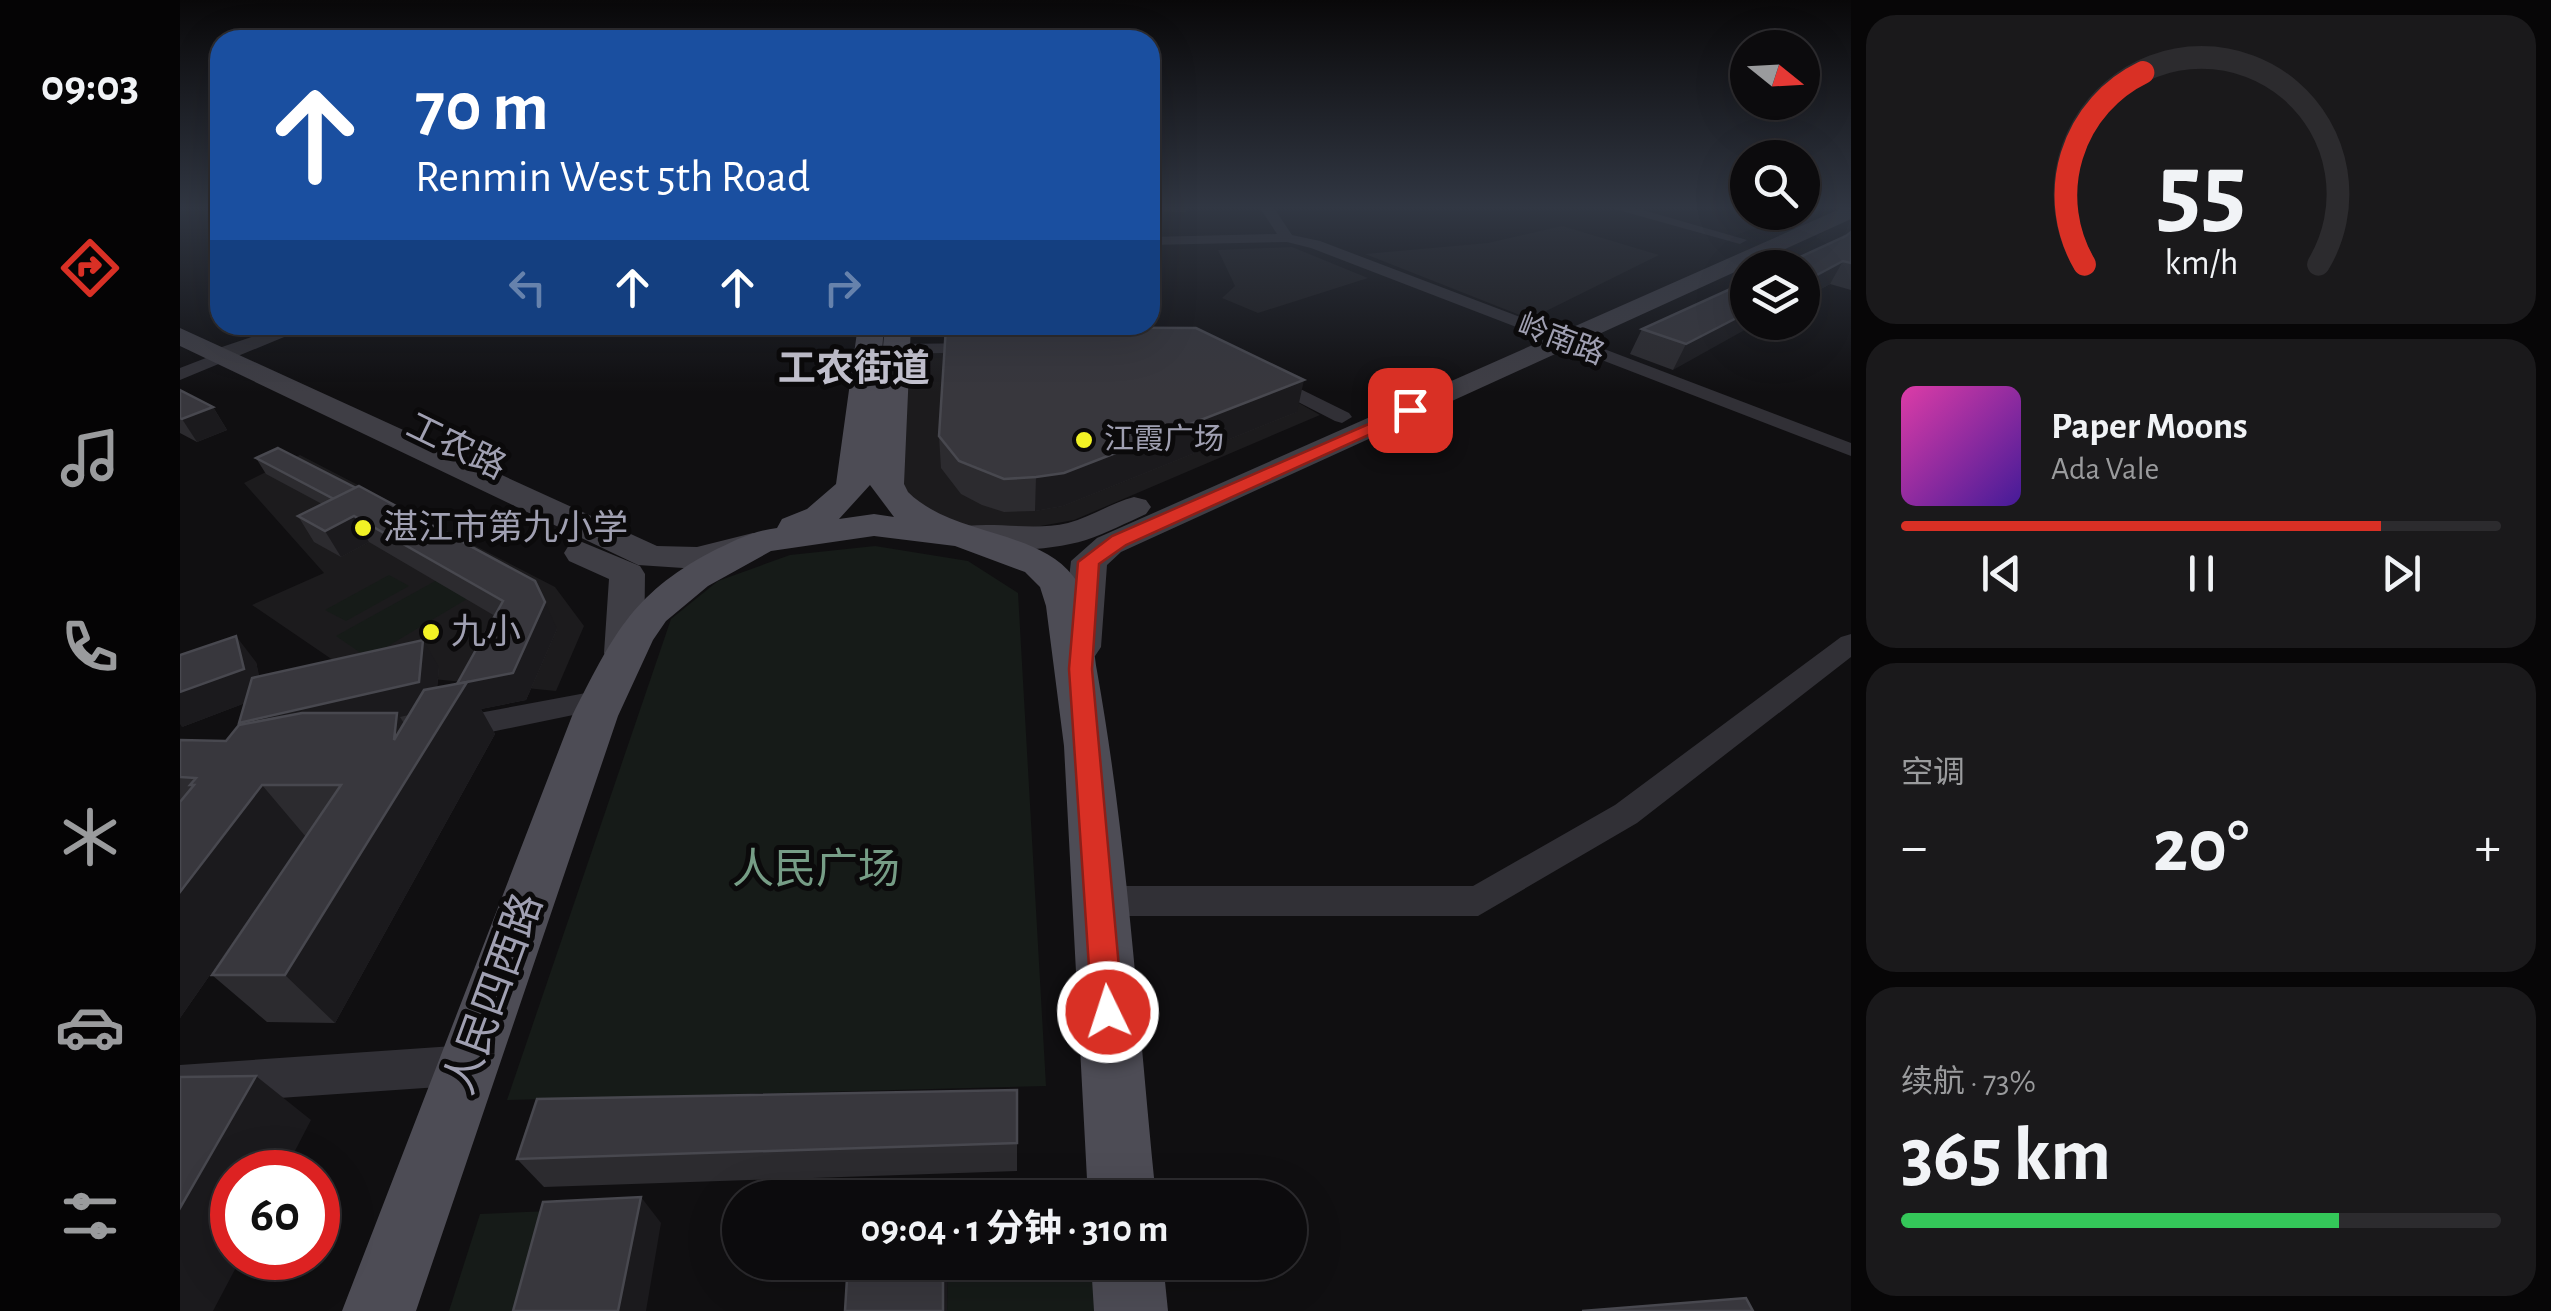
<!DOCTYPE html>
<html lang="zh">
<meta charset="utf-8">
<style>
body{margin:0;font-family:"Alegreya Sans","Noto Sans SC",sans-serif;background:#1a191b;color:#f1f3f6;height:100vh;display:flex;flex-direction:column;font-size:38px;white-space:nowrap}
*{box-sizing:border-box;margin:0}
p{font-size:32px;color:#9a9b9d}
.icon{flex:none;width:55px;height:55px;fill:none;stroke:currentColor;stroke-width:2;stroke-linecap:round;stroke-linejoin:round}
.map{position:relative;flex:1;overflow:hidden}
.details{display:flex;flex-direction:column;gap:15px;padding:15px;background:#070607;width:700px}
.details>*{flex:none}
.guide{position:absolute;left:30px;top:30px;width:950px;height:305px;border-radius:30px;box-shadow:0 10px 40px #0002,0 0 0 2px #2c2b2e;background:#1a4fa0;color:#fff;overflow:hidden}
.needle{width:65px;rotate:108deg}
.tools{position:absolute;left:1550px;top:30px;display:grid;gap:20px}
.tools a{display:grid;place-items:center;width:90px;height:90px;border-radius:50%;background:#0c0b0d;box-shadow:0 10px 40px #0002,0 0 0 2px #2c2b2e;font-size:50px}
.speed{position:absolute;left:30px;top:1150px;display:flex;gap:20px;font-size:50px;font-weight:700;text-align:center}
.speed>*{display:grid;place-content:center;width:130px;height:130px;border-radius:50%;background:#0c0b0d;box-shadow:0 10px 40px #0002,0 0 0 2px #2c2b2e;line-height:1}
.speed .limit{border:15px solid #d22;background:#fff;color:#111}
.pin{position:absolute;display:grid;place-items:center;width:85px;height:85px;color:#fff;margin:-42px;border-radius:20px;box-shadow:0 5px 15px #0006}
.me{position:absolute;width:110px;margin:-55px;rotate:356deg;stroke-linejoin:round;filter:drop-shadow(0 0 8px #0008)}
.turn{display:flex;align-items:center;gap:35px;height:210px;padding:0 40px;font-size:45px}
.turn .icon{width:130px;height:130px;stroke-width:2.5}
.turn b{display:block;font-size:70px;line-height:85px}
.lanes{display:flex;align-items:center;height:95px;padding:0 40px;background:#0003;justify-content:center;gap:50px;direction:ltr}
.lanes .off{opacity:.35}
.big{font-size:75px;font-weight:700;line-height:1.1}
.details .card{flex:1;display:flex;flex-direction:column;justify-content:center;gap:15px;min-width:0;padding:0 35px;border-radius:30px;background:#1a191b}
.details .dial{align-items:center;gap:0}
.dial svg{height:260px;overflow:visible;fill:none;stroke:#2c2b2e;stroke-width:7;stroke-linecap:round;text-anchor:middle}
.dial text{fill:#f1f3f6;stroke:none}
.song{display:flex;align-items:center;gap:30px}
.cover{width:120px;height:120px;border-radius:15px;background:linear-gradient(135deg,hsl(320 70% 55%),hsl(260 70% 35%))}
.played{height:10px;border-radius:5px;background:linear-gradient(90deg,#d93025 80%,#2c2b2e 80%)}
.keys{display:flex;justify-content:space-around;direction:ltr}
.heat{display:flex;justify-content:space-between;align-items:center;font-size:55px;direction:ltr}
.charge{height:15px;border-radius:8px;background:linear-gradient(90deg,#34c759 73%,#2c2b2e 0)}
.trip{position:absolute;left:542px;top:1180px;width:585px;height:100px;border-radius:50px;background:#0c0b0d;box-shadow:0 10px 40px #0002,0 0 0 2px #2c2b2e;font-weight:700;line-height:100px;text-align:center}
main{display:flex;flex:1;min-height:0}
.menu{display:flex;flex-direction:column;width:180px;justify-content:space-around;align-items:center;background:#050405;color:#9a9b9d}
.menu .icon{width:70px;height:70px}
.menu .current{color:#d93025}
.menu b{font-size:45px;color:#f1f3f6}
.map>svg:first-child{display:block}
.built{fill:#1c1b1d}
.green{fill:#161b18}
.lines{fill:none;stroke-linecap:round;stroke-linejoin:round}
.street{fill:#313036;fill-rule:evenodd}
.secondary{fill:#3f3e45;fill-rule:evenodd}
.primary{fill:#4d4c55;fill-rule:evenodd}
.wall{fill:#2c2b2f}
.shaded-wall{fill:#1b1a1d}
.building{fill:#38373d;stroke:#48484f;stroke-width:2.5}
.route{fill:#d93025;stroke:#8d1f18;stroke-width:2.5}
.poi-dot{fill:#f2f225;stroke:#0b0a0b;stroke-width:4}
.labels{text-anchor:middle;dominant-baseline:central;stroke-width:10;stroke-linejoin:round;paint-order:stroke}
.far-street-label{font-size:30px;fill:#a0a0b2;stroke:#0b0a0b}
.far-poi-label{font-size:30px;fill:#a0a0b2;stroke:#0b0a0b;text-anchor:start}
.street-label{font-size:35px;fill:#a0a0b2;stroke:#0b0a0b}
.poi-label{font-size:35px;fill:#a0a0b2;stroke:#0b0a0b;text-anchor:start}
.far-district-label{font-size:38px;font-weight:bold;fill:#c2c1ce;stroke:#0b0a0b}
.near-park-label{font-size:42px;fill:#769d86;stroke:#0b0a0b}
.near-street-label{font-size:42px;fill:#a0a0b2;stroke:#0b0a0b}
</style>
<main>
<nav class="menu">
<b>09:03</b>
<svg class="icon current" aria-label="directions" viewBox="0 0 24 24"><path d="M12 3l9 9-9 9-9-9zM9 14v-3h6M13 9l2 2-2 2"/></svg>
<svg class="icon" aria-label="music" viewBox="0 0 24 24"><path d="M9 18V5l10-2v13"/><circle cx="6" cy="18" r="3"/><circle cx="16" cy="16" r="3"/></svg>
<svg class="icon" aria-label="phone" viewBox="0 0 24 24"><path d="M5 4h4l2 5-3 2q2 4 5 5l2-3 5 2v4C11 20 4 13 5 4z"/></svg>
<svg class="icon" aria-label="climate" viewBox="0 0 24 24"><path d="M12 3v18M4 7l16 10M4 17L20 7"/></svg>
<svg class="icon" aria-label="car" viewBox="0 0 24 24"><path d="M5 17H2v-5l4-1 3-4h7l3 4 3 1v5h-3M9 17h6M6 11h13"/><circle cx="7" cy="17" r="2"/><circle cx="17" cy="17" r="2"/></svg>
<svg class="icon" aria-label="filters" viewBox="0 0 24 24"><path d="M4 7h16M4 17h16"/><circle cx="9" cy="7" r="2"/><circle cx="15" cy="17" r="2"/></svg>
</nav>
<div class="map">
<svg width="1671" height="1311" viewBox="0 0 1671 1311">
<rect width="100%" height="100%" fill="#100f11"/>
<g class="built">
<path d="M1382 226 1479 255 1350 319 1185 254 1308 243Z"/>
<path d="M1112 247 1188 278 1078 313 1042 298 1055 286 1038 250Z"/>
<path d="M1000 348 1037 357 1140 415 894 520 838 530 786 529 736 506 722 486 726 352Z"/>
<path d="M120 455 375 587 404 626 376 691 169 671 72 605 144 573 64 483Z"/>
</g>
<g class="green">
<path d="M695 546 788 561 838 593 866 1086 327 1100 491 619 538 581 610 555Z"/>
<path d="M209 575 229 586 166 621 145 610Z"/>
<path d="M257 580 287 599 188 658 156 636Z"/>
<path d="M394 1210 368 1311H269L300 1214Z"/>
<path d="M768 1263H917L920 1311H767Z"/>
</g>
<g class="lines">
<g class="street">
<path d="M1080 208H1094L1112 235 1140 241 1671 443V456L1131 248 1107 242 970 245V237L1097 234Z"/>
<path d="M1431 208H1456L1567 240 1560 244Z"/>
<path d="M107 325H133L0 380V368L31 356 33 350Z"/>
<path d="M801 343 810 348 807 352 716 354 707 349 716 344Z"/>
<path d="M1088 373 1169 413 1172 417 1162 423 1155 421 1081 383V375Z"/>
<path d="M1671 634V657L1457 823 1298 916H919L907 912 901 901 907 890 919 886H1293L1435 805 1661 637Z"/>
<path d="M422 690 432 693 436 700 432 707 272 740 261 737 257 729 261 721 272 718Z"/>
<path d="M288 1045 302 1051 308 1065 302 1079 288 1085 0 1105V1065Z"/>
</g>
<g class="secondary">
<path d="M1662 208H1671V219L941 552 927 565 921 647 915 656 901 660 887 656 881 647 891 561 917 538Z"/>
<path d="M0 328 477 546 517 547 573 533 585 536 590 543 585 550 518 569 458 565 0 346Z"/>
<path d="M954 497 966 500 971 507 966 514C946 523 927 533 906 540 867 552 809 553 770 543L765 536 770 529C808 519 849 532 888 523 911 517 931 503 954 497Z"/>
<path d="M402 542 460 566 465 574 464 653 458 663 444 667 430 663 424 653 429 579 389 561 384 553 389 545Z"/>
</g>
<g class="primary">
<path d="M678 325H704L700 380 705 325H731L724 484 728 492C772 536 857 529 893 576 912 600 912 642 917 671 948 844 958 1022 976 1198H908L884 746 866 606 860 587 845 572 775 546 694 536 591 551 528 586 486 621 473 640 438 716 236 1311H162L392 716C432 638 450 595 531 552 554 541 572 531 597 528L602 519 627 509 656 484ZM690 485 714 517 694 514 659 519Z"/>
<path d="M911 1262H983L988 1311H914Z"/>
</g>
</g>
<g class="wall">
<path d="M970 208H1006V212L970 211Z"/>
<path d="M1671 232V290L1650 284 1622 299V268Z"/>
<path d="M1568 281 1493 370 1450 354 1462 329Z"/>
<path d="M0 390 33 407 47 430 17 442 0 433Z"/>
<path d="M1117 412 883 506 855 511 824 512 802 505 781 494 761 468 759 436Z"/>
<path d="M98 448 377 629 346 700 301 709 315 734 155 1023 87 1022 32 975 126 837 0 1018V740L46 741 60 725 59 723 65 703 2 727 76 662 79 677 259 667 257 688 277 684 315 616 189 542 161 557 134 542 118 516 142 504 86 474 76 458Z"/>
<path d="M837 1090V1171L364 1187 337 1159Z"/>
</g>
<g class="shaded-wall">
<path d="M1663 261 1650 284 1622 299V283Z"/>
<path d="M1568 312V322H1579L1493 370 1506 344Z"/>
<path d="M1124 380 1117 412 883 506 855 511 856 477Z"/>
<path d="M33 407 47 430 17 442 2 419Z"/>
<path d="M174 516 189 542 161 557 145 531Z"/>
<path d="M365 602 377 629 346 700 301 709 315 734 155 1023 105 975 233 768 81 750 59 723 243 640 259 667 255 709 220 717 243 753 277 684Z"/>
<path d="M56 636 76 662 84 696 2 727 0 724V692Z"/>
<path d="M82 785 126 837 0 1018V892Z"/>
<path d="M76 1076 131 1120 104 1172H52V1258H61L33 1311H0V1208Z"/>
<path d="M461 1197 481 1223 466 1311H438Z"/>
<path d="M763 1262H768L767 1311H763Z"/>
</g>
<g class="building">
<path d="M1671 232V263L1663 261 1622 283V268H1596L1666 236Z"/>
<path d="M1568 281V312L1506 344 1462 329Z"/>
<path d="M766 327 1016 328 1124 380 884 473 856 477 824 479 779 461 759 436Z"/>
<path d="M0 390 33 407 2 419 0 418Z"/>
<path d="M98 448 176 488 154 499 76 458Z"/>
<path d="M179 486 355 581 365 602 333 673 277 684 323 601 174 516 145 531 118 516Z"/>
<path d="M56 636 64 669 0 692V655Z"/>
<path d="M243 640 239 682 59 723 72 678Z"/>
<path d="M287 682 105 975H32L161 785H82L0 892V802L14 785H10L16 778 0 777V740L46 741 59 725 122 713H217L214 740 244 690Z"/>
<path d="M76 1076 0 1208V1077Z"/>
<path d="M837 1090V1143L337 1159 357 1099Z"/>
<path d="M764 1192V1198H671V1195Z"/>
<path d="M461 1197 438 1311H333L363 1202Z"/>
<path d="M668 1262H763V1311H665Z"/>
<path d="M1566 1298 1573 1311H1402Z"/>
</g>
<linearGradient id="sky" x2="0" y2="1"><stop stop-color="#090809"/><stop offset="0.53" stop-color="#313743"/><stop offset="1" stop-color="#313743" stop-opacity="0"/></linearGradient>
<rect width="1671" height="392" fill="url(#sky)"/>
<path class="route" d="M1230 406 1238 410 1235 414 946 545 919 564 912 669 943 1012 939 1023 928 1027 916 1023 912 1012 889 669 898 562 932 536Z"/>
<g class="poi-dot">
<circle cx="904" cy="440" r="10"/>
<circle cx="183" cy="528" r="10"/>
<circle cx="251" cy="632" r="10"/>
</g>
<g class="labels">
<g class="far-street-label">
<text transform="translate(1381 340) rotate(21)">岭南路</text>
</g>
<g class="far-poi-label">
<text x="924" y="440">江霞广场</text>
</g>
<g class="street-label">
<text transform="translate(276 447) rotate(26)">工农路</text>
</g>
<g class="poi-label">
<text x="203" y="528">湛江市第九小学</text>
<text x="271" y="632">九小</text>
</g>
<g class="far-district-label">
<text x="674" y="370">工农街道</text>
</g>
<g class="near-park-label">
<text x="636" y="870">人民广场</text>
</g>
<g class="near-street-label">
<text transform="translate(314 994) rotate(-70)">人民四西路</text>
</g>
</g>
</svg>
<div class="tools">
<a><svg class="needle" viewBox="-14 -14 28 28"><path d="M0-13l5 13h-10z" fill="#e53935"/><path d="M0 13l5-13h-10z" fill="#9a9b9d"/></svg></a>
<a><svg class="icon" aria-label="search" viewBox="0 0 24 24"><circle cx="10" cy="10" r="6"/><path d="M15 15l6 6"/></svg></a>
<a><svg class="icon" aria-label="layers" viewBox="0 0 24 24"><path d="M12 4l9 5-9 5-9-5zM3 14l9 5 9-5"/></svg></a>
</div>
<div class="speed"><div class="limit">60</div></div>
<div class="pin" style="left:1230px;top:410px;background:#d93025"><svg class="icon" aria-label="arrive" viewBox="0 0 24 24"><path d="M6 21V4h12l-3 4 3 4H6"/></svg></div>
<svg class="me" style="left:928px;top:1012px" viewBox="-20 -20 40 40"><circle r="17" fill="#d93025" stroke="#fff" stroke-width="3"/><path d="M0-11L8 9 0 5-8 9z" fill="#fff"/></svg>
<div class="trip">09:04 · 1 分钟 · 310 m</div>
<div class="guide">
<div class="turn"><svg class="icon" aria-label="ahead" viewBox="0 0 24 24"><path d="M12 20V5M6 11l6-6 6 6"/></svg><div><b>70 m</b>Renmin West 5th Road</div></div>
<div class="lanes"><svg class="icon off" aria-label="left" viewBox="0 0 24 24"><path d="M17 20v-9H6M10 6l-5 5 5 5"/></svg><svg class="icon" aria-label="ahead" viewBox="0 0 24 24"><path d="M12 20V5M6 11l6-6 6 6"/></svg><svg class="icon" aria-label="ahead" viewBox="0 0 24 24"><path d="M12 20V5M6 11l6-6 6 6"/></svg><svg class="icon off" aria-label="right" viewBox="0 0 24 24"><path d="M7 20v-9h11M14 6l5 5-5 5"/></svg></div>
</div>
</div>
<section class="details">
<div class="card dial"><svg viewBox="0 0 100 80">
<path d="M14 69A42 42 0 1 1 86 69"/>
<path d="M14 69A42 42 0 0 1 32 10" stroke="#d93025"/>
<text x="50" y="56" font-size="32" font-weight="700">55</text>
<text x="50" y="72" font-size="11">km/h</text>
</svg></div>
<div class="card">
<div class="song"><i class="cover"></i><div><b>Paper Moons</b><p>Ada Vale</p></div></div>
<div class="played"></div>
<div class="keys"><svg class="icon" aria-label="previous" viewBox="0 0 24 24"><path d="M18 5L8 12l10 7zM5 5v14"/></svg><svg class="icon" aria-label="pause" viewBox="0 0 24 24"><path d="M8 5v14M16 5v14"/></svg><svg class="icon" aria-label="next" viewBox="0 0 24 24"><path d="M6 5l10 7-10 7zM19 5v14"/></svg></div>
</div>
<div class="card"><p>空调</p>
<div class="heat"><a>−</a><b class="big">20°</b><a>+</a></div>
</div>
<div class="card"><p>续航 · 73%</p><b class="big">365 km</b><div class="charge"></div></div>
</section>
</main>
